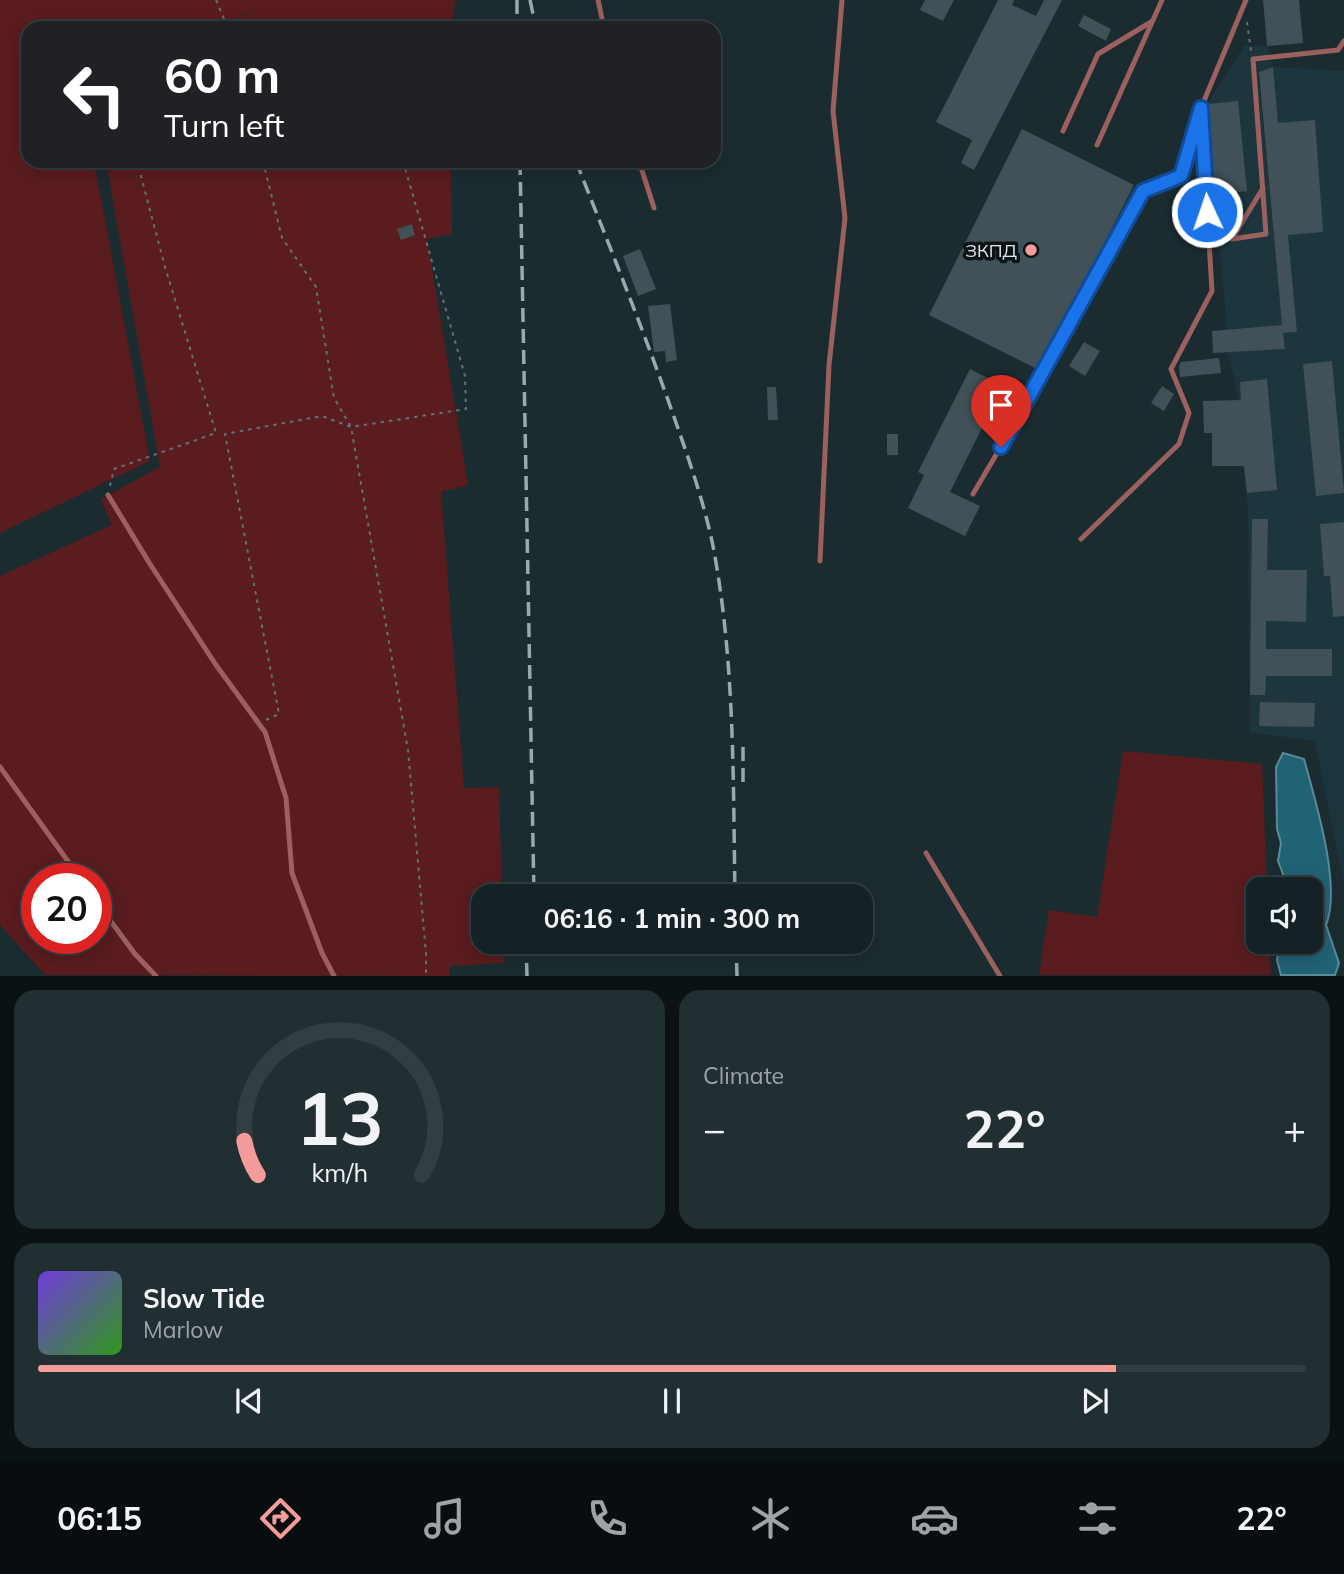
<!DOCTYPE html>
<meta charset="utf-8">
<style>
body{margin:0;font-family:Mulish,sans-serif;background:#212e32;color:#f1f3f6;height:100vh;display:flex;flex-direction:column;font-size:26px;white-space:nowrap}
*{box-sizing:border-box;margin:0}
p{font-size:23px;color:#9da3a7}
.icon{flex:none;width:38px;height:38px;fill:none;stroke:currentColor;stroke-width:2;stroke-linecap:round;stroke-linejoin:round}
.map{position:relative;height:976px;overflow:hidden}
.sheet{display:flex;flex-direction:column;gap:14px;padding:14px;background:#0b1214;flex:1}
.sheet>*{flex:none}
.top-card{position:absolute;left:21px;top:21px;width:700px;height:147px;border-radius:21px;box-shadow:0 4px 18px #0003,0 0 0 2px #333e42;background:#202124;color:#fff;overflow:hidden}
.buttons{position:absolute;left:1246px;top:877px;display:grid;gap:14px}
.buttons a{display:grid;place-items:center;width:77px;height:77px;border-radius:14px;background:#142125;box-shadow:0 4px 18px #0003,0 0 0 2px #333e42;font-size:35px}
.speed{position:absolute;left:21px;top:863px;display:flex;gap:14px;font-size:35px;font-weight:700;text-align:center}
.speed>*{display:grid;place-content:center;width:91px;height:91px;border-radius:50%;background:#142125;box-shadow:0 4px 18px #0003,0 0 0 2px #333e42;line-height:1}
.speed .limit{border:10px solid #d22;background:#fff;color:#111}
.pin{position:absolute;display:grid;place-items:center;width:60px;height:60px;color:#fff;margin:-72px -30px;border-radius:50% 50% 50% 0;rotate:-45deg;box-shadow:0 0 7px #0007}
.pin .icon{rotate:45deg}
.me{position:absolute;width:77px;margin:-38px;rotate:357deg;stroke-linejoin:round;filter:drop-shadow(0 0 5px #0008)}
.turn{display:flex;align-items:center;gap:24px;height:147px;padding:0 28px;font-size:32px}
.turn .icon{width:91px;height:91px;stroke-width:2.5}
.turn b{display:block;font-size:49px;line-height:60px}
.big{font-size:52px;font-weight:700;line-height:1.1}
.sheet .card{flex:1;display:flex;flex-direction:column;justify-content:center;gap:10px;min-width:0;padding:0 24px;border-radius:21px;background:#212e32}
.sheet .dial{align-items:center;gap:0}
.dial svg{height:182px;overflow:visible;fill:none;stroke:#333e42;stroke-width:7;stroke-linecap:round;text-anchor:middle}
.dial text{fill:#f1f3f6;stroke:none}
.song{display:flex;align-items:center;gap:21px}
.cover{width:84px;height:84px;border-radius:10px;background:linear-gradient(135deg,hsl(260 70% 55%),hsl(110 70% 35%))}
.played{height:7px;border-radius:4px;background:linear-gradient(90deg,#f59b99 85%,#333e42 85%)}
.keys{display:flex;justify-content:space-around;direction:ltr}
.heat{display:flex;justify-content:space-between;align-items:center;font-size:38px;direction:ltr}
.sheet .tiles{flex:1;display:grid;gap:14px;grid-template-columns:1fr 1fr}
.card:last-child{grid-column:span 2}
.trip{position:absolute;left:471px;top:884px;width:402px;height:70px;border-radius:21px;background:#142125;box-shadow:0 4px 18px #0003,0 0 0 2px #333e42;font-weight:700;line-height:70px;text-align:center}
.tab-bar{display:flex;height:112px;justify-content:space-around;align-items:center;background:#080d0f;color:#9da3a7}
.tab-bar .icon{width:49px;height:49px}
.tab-bar .selected{color:#f59b99}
.tab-bar b{font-size:32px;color:#f1f3f6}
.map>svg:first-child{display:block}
.built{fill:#1d363e}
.green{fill:#5a1c1f;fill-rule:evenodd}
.water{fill:#216275;stroke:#598a98;stroke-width:2}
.building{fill:#405157}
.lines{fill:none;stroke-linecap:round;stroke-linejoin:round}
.path{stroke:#647277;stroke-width:2;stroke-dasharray:3.5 5;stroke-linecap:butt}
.service{stroke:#9c605e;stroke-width:5}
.rail{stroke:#9ca8ac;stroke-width:3.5;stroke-dasharray:14 7;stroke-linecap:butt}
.route-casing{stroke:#114b97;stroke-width:18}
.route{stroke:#1a73e8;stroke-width:12}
.poi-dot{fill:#f59b99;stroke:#0c1315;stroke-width:2.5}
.labels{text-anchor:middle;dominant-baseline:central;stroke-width:7;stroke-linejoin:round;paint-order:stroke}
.poi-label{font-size:18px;fill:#dde7ea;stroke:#0c1315;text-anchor:end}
</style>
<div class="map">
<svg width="1344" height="976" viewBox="0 0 1344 976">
<rect width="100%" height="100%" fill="#1b2c31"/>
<path class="built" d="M1244 46H1267L1273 67 1344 71V884L1315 741 1250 732 1248 512 1236 384 1227 352 1285 349 1283 333 1297 332 1272 67 1258 72 1282 325 1227 329 1207 105Z"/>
<g class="green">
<path d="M0 0H455L452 28H223L257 7 218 28H28V161H94L150 461 0 533Z"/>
<path d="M106 161H451L452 234 427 239 468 485 441 492 464 788 499 787 502 896H483V942H504V963L450 966 449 976 45 975 0 925V576L112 525 101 499 160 467ZM37 878H96V938H37Z"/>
<path d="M1123 751 1262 764 1267 889H1258V942H1269L1271 975H1039L1049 910 1097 917Z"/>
</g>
<path class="water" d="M1283 753 1304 759C1315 800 1342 886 1326 925L1339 963 1335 975H1281L1277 960 1280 942H1311V889H1281L1283 874 1278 861 1281 843 1277 829 1276 767Z"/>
<g class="building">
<path d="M925 0H954L943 21 920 10Z"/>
<path d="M998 0H1014L1012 5 1036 16 1044 0H1062L974 170 961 163 972 140 936 122Z"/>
<path d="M1263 0H1299L1303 43 1267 46Z"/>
<path d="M1084 15 1111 29 1106 41 1078 26Z"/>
<path d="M1273 67 1278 123 1315 120 1323 232 1288 235 1297 332 1283 333 1285 349 1213 353 1212 331 1282 325 1259 72Z"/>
<path d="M1238 101 1247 191 1216 195 1207 107 1208 104Z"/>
<path d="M1022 129 1134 185 1039 370 929 315Z"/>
<path d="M412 224 415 235 401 240 397 229Z"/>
<path d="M640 249 656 289 638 296 623 256Z"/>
<path d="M670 304 677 360 666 362 665 351 654 352 648 306Z"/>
<path d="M1084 342 1100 351 1085 376 1069 366Z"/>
<path d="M1219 358 1221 373 1180 377 1179 366 1181 362Z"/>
<path d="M1332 361 1344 493 1316 496 1303 364Z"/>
<path d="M970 369 1003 386 950 492 980 506 965 536 908 508 924 475 918 472Z"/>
<path d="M1267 379 1277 490 1247 493 1244 466H1212V433H1204L1203 401 1241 400 1240 382Z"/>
<path d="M1162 386 1174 394 1164 411 1151 403Z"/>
<path d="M767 387H776L778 420H768Z"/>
<rect x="887" y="434" width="11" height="21"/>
<path d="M1252 519H1268L1267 570H1307L1306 622 1266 621V649H1332V676H1266L1265 695H1250Z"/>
<path d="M1344 522V616L1333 617 1330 576H1324L1320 524Z"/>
<path d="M1260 702 1315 703 1314 727 1259 726Z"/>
</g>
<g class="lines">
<g class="path">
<path d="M216 0 228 28"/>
<path d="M1247 22 1251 51"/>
<path d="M263 161 282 238 316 287 334 398 351 427 408 750 426 954V976"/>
<path d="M110 486 114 469 216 433 165 267 137 161"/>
<path d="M266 720 279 714 225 434 322 416 351 427 466 409 465 376 403 161"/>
</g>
<g class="service">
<path d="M598 0 604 28"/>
<path d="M1063 131 1098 54 1151 22"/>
<path d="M1097 145 1162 0"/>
<path d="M639 161 654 208"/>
<path d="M1263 188 1232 239 1266 234 1253 59 1338 50 1344 41"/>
<path d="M973 494 1029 399 1143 191 1180 176 1199 114"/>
<path d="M108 495 150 564 216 665 265 732 286 798 292 873 322 953 334 976"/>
<path d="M1081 539 1179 444 1189 413 1171 369 1212 291 1201 108 1246 0"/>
<path d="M820 561 829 365 845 218 833 111 842 0"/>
<path d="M0 767 80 878"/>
<path d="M926 853 1000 976"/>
<path d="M96 901 135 954 156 976"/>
</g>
<g class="rail">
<path d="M517 0V28"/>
<path d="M530 0 536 28"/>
<path d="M520 161 534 896"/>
<path d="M576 161C609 245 643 329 673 414 688 457 704 502 713 546 735 661 733 780 735 896"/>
<path d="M743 747V789"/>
<path d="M526 942 527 976"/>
<path d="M736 942 737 976"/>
</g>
</g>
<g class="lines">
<defs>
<path id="route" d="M1001 447 1143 191 1181 176 1201 108 1207 212"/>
</defs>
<use href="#route" class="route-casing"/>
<use href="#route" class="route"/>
</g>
<circle class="poi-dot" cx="1031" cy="250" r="7"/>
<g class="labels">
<g class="poi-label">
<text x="1017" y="250">ЗКПД</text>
</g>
</g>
</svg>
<div class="buttons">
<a><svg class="icon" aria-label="sound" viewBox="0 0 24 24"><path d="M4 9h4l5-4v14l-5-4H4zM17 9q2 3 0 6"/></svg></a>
</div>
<div class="speed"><div class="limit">20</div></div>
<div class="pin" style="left:1001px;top:447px;background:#d93025"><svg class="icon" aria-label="arrive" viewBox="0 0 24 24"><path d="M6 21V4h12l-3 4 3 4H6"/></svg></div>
<svg class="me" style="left:1207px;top:212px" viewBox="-20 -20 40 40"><circle r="17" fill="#1a73e8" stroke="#fff" stroke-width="3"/><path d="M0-11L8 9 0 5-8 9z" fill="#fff"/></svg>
<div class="trip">06:16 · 1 min · 300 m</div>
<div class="top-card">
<div class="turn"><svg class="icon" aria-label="left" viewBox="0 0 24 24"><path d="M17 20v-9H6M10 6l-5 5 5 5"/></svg><div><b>60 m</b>Turn left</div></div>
</div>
</div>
<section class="sheet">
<div class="tiles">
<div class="card dial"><svg viewBox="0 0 100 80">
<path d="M14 69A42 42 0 1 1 86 69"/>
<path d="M14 69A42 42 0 0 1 8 54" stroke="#f59b99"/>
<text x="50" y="56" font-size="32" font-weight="700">13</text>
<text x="50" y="72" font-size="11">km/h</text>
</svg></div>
<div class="card"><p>Climate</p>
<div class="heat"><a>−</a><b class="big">22°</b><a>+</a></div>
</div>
<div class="card">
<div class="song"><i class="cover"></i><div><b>Slow Tide</b><p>Marlow</p></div></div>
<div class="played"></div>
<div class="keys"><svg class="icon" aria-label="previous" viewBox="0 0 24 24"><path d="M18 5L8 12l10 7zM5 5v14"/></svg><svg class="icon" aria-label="pause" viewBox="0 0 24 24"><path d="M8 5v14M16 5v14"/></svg><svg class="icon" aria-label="next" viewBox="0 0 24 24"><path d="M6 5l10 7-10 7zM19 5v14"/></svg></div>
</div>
</div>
</section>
<nav class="tab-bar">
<b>06:15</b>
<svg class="icon selected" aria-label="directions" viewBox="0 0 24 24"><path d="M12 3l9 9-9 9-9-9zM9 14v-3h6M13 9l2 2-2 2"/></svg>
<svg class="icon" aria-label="music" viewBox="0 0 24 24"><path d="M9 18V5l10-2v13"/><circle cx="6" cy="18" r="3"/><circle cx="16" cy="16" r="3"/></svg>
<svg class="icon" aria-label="phone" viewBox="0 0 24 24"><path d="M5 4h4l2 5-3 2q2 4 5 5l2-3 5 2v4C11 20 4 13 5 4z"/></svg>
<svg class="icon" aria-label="climate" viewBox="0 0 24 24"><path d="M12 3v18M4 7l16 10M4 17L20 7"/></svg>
<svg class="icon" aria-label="car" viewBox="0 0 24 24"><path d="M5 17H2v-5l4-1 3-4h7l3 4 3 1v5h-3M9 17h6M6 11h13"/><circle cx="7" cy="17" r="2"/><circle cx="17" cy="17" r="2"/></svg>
<svg class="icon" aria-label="filters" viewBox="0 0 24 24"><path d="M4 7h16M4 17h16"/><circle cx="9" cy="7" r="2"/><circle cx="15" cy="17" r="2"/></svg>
<b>22°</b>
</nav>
